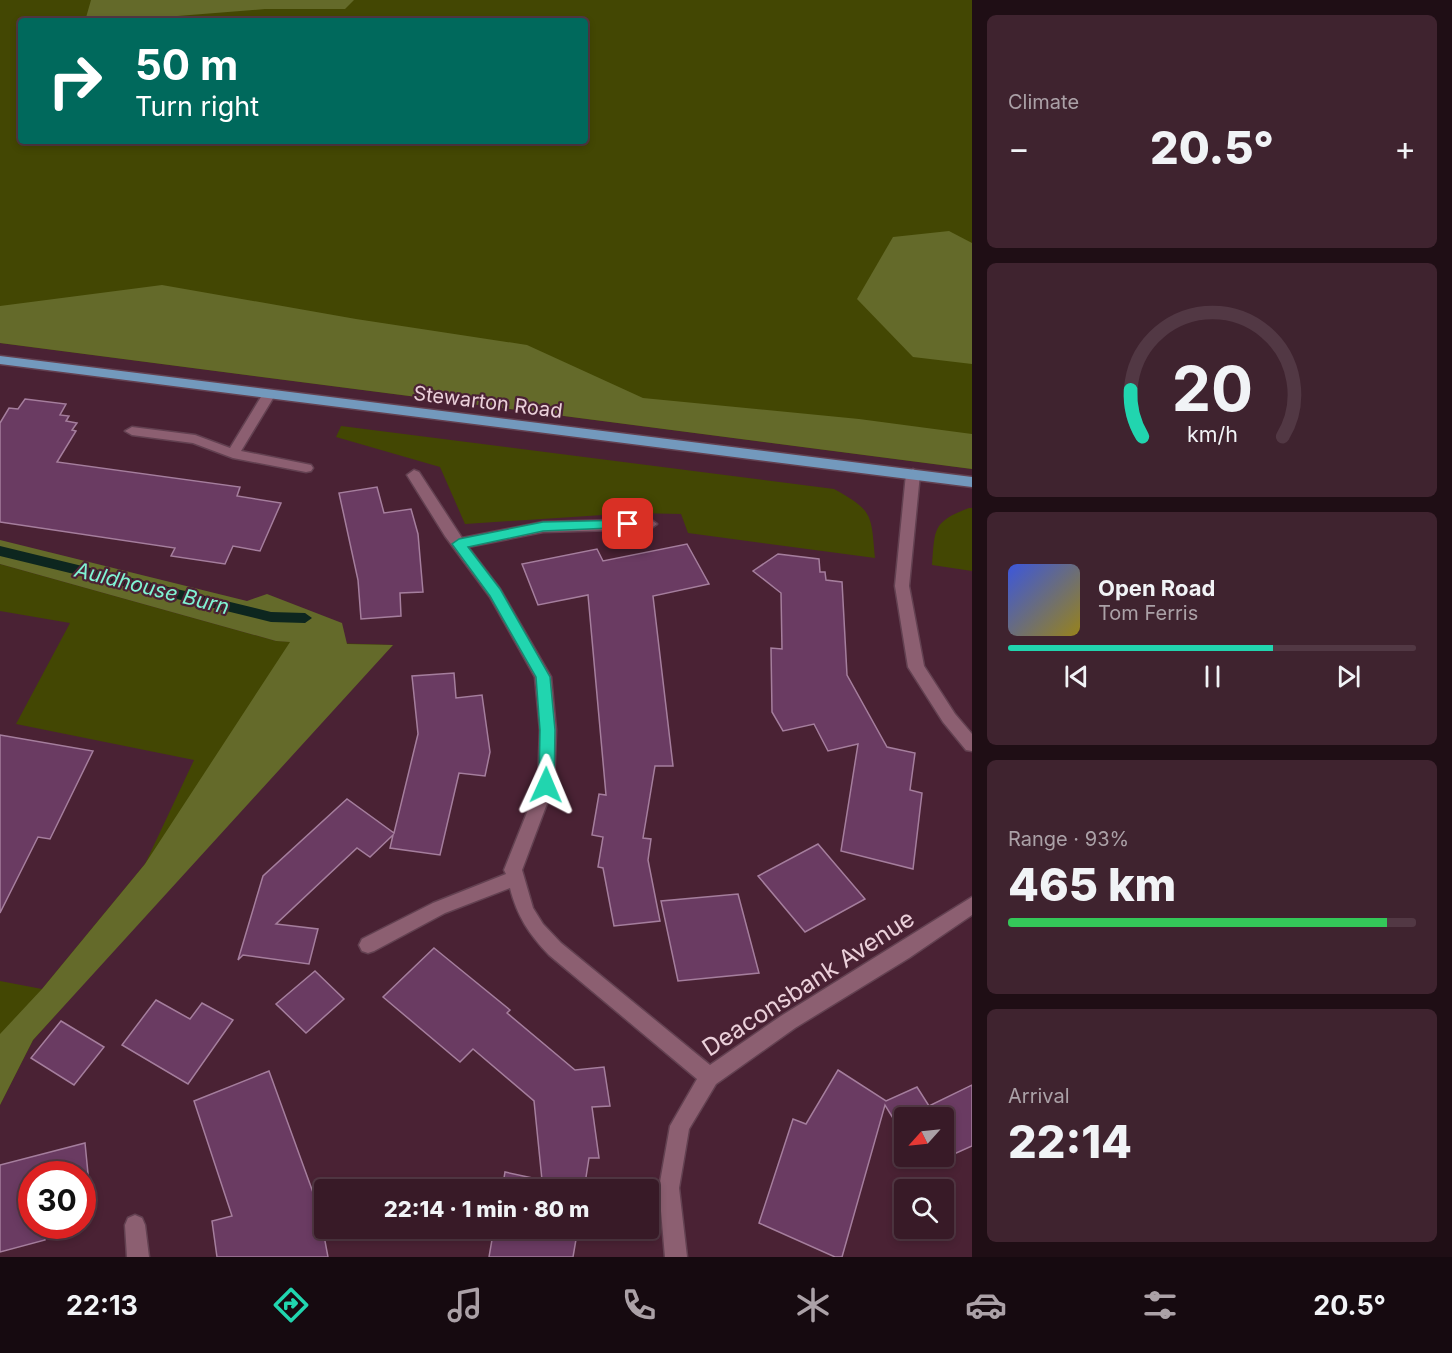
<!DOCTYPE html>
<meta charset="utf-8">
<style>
body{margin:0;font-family:Inter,sans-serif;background:#3f232f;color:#f1f3f6;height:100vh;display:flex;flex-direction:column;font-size:22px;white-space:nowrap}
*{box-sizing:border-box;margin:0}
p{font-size:20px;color:#aba1a7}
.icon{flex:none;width:33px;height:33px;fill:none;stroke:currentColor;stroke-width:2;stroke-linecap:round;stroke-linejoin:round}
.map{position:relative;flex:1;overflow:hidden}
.panel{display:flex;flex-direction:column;gap:15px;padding:15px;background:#1f0e15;width:480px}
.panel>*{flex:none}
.banner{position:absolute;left:18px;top:18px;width:570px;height:126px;border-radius:6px;box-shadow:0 3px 9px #0003,0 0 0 2px #523844;background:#00695c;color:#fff;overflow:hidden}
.needle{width:39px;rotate:243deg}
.fabs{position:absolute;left:894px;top:1107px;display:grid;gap:12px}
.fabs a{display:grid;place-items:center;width:60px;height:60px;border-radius:6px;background:#381a27;box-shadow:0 3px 9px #0003,0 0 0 2px #523844;font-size:30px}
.speed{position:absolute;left:18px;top:1161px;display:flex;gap:12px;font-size:30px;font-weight:700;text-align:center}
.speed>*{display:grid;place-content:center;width:78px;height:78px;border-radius:50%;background:#381a27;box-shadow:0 3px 9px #0003,0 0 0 2px #523844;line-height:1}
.speed .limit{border:9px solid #d22;background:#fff;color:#111}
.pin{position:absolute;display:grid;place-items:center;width:51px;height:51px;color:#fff;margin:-26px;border-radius:12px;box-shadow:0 3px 9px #0006}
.me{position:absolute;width:66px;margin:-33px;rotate:1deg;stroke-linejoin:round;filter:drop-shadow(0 0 4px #0008)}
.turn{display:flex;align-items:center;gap:21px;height:126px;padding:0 18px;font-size:27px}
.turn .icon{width:78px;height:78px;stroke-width:2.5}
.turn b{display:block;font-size:42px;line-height:51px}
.big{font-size:45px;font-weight:800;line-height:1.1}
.panel .card{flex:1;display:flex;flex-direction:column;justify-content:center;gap:9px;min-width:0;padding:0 21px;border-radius:9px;background:#3f232f}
.panel .dial{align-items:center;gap:0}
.dial svg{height:156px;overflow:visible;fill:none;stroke:#523844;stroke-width:7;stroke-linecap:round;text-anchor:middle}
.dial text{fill:#f1f3f6;stroke:none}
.song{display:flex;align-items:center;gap:18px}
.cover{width:72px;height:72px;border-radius:9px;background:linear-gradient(135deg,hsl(230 70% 55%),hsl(50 70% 35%))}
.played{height:6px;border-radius:3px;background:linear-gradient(90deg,#21d5af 65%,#523844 65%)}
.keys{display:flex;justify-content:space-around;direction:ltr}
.heat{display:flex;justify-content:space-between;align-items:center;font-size:33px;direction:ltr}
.charge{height:9px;border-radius:4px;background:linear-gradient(90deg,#34c759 93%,#523844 0)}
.trip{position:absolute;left:314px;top:1179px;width:345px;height:60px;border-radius:6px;background:#381a27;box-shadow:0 3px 9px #0003,0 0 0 2px #523844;font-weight:800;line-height:60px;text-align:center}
.tab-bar{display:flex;height:96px;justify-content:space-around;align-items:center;background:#160a10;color:#aba1a7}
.tab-bar .icon{width:42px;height:42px}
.tab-bar .current{color:#21d5af}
.tab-bar b{font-size:27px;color:#f1f3f6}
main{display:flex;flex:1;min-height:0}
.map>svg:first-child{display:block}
.green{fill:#434703;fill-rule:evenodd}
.forest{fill:#646a2a}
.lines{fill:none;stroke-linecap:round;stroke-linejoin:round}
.stream{fill:#0d261f;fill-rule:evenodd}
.building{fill:#6a3b62;stroke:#a57e9d;stroke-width:1.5}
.minor-casing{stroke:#634151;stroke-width:3}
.major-casing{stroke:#634151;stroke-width:3}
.minor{fill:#8c5f71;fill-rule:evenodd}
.major{fill:#7399bd;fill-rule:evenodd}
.route{fill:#21d5af;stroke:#158a72;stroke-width:1.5}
.labels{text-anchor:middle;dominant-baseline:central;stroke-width:4.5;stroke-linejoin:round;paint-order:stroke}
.street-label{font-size:20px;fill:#ebd0da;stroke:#4a2234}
.water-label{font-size:21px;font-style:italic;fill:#80f4d4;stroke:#4a2234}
.near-street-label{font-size:24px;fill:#ebd0da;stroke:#4a2234}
</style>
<main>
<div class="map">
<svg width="972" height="1257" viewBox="0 0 972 1257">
<rect width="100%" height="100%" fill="#4a2234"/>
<g class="green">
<path d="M0 0H972V469L0 343ZM21 21H585V141H21Z"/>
<path d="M341 426 834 489C874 511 871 515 875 558L688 533 681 514 633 513 465 524 440 467 336 437Z"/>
<path d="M969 508H972V571L932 565C935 529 932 522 969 508Z"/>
<path d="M0 564 276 641 393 645 306 735 33 1040 0 1105V981L42 989 145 864 194 760 16 724 70 623 0 611Z"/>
</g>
<g class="forest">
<path d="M91 0H354L345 9H265L115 21H85Z"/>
<path d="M949 231 972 243V364L913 357 857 299 893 237Z"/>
<path d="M162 285 356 319 527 345 643 398 859 419 972 434V469L0 343V306Z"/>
<path d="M0 540 247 601 267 594 342 623 347 644 393 645 33 1040 0 1105V1034L42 989 145 864 290 642 276 641 0 564Z"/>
</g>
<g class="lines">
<path class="stream" d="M0 546 271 612 305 613 312 618 305 623 271 622 0 556Z"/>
</g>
<g class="building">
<path d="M25 399 66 404 60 415 69 416 66 421 77 423 72 430 76 431 57 462 240 487 237 496 281 503 260 551 233 546 225 564 171 556 175 548 0 522V423L9 408 18 409Z"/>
<path d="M377 487 384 513 411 509 418 534 423 592 400 593 401 616 361 619 358 580 339 493Z"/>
<path d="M687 544 709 584 653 596 673 766H655L643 838 651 839 648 860 660 921 614 926 603 868 598 867 603 837 592 835 599 794 606 795 588 595 538 605 522 564 597 549 603 561Z"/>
<path d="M778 554 819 559 820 572H825L826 580 842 582 847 675 887 747 915 753 910 790 922 793 913 869 841 851 858 744 828 751 814 724 783 731 772 712 771 648 782 649 781 593 753 571Z"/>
<path d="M454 673 456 698 482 695 490 752 485 776 459 773 440 855 390 848 393 835 370 857 357 848 276 924 318 929 309 964 243 955 238 960 263 876 347 799 394 833 418 734 412 676Z"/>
<path d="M0 735 93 751 50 839 38 837 0 913Z"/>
<path d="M818 844 865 899 805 932 758 876Z"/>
<path d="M738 894 759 973 678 981 661 901Z"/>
<path d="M434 948 510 1010 507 1013 575 1070 604 1067 610 1106 592 1107 599 1158H589L584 1190H502L505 1172 542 1180 534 1101 473 1049 460 1062 383 997Z"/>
<path d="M315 971 344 999 306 1033 276 1004Z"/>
<path d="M156 1000 190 1019 202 1003 233 1020 188 1084 122 1045Z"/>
<path d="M61 1021 104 1047 74 1085 31 1058Z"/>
<path d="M838 1070 886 1101 917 1087 929 1106 972 1085V1146L925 1167 918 1156H944V1118H904V1136L885 1105 842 1257H835L759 1223 793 1119 806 1124Z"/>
<path d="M269 1071 319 1209 328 1257H217L212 1221 232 1216 194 1101Z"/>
<path d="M85 1143 90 1194 82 1196V1174H32V1226H45V1240L0 1252V1165Z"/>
<path d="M494 1228H578L573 1257H489Z"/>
</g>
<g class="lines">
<defs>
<g id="minor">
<path d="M269 391 275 395 241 451 311 465 313 468 311 471 306 472 233 458 193 443 132 435 125 431 132 427 195 435 230 448 264 392Z"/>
<path d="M913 469 920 474 909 586 924 666 955 714 972 734V751L966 750 943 722 908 667 895 586 906 474Z"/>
<path d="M414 470 419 472 462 538 543 522 650 519 657 524 650 529 543 532 468 547 500 589 551 677 556 730 554 785 522 870 533 908 543 924 561 943 710 1065 781 1016 972 897V915L909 958 795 1028 716 1084 689 1129 679 1188 687 1257H665L659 1188 670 1126 697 1079 549 955C529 934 517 916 510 888L445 913 374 951 368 953 362 951 359 945 362 939 433 903 506 874 504 870 538 785 540 730 535 677 490 597 445 536 407 475Z"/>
<path d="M135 1215 142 1218 145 1225 149 1257H127L125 1225 128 1218Z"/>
</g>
<path id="major" d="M0 356 972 477V487L0 364Z"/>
</defs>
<use href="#minor" class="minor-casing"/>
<use href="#major" class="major-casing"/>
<use href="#minor" class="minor"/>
<use href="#major" class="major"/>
</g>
<path class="route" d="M628 520 635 524 633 527 543 531 468 547 500 589 550 677 555 730 554 785 551 790H541L539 785 540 730 536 677 490 596 452 544 459 539 543 522Z"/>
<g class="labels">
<g class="street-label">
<text transform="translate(488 402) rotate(7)">Stewarton Road</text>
</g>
<g class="water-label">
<text transform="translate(152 588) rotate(14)">Auldhouse Burn</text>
</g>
<g class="near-street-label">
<text transform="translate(808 983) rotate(-33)">Deaconsbank Avenue</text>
</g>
</g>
</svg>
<div class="fabs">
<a><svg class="needle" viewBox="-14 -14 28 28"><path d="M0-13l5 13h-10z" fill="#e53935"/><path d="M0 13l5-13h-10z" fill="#aba1a7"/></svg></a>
<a><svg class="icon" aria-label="search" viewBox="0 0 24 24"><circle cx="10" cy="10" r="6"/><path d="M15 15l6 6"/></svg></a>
</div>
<div class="speed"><div class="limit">30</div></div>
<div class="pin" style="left:628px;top:524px;background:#d93025"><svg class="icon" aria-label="arrive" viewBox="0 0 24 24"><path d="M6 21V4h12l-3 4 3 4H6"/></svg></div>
<svg class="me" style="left:546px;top:785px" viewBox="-20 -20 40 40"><path d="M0-17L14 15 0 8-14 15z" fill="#21d5af" stroke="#fff" stroke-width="4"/></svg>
<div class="trip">22:14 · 1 min · 80 m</div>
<div class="banner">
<div class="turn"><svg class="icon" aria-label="right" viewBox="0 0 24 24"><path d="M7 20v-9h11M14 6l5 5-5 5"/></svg><div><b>50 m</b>Turn right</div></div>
</div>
</div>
<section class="panel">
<div class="card"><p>Climate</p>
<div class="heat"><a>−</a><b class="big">20.5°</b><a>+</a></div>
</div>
<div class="card dial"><svg viewBox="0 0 100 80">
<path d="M14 69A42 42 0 1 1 86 69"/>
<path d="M14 69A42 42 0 0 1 8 45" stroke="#21d5af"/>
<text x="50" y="56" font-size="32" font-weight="700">20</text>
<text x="50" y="72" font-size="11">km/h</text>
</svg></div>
<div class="card">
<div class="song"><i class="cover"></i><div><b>Open Road</b><p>Tom Ferris</p></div></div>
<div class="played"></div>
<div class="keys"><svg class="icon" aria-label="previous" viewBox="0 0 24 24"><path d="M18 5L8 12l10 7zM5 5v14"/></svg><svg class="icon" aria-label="pause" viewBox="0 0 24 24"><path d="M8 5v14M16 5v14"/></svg><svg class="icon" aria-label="next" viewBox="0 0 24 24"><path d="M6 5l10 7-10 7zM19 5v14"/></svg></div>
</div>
<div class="card"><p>Range · 93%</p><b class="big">465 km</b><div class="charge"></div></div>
<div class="card"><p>Arrival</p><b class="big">22:14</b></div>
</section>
</main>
<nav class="tab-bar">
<b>22:13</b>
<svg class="icon current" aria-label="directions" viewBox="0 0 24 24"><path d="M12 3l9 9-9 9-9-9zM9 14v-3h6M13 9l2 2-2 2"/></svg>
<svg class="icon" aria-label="music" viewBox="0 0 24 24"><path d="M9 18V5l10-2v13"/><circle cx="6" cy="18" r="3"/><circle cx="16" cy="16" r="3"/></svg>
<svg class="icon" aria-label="phone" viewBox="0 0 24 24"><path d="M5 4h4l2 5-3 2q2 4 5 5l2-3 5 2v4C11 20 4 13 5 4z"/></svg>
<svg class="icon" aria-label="climate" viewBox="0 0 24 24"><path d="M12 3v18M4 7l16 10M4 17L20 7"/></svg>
<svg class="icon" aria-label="car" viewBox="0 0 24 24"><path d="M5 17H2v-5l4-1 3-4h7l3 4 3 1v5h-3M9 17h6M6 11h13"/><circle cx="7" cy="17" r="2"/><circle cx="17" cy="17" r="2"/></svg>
<svg class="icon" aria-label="filters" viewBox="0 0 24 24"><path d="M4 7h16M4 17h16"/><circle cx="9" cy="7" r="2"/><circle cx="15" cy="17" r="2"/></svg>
<b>20.5°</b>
</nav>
